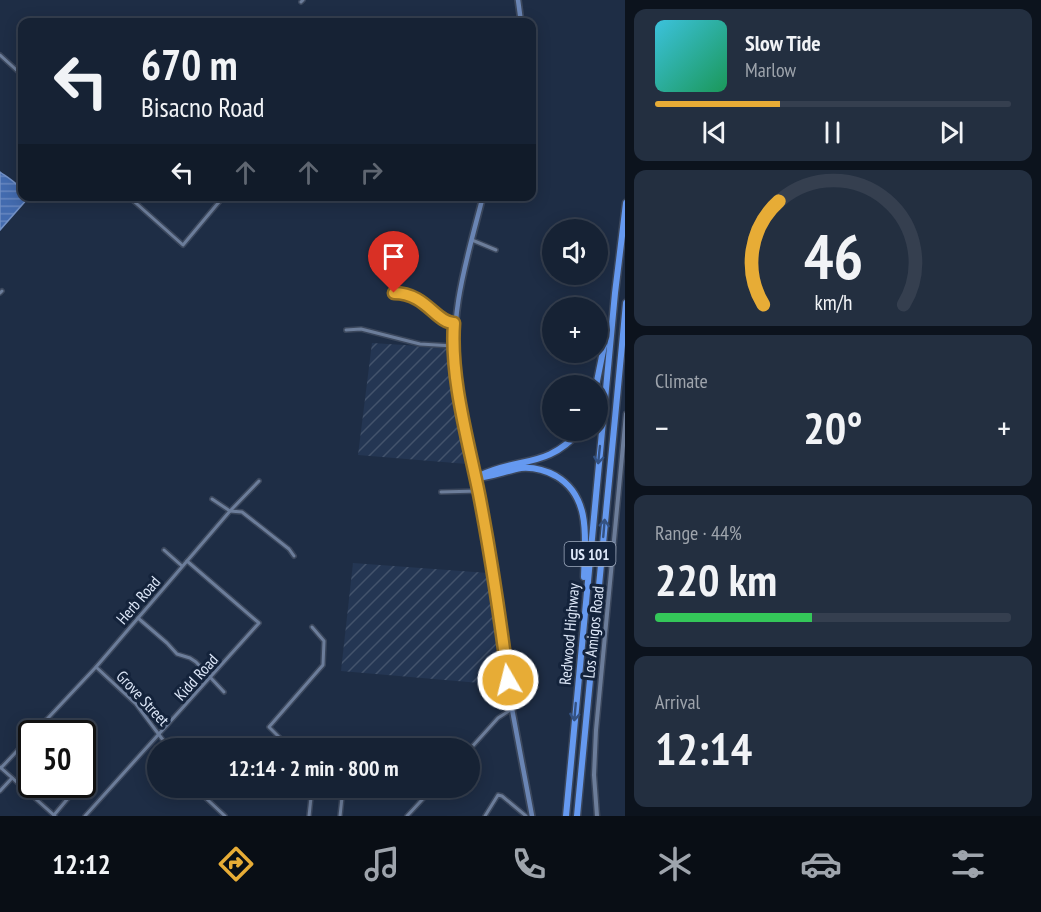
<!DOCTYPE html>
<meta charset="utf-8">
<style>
body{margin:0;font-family:"PT Sans Narrow",sans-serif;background:#232f40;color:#f1f3f6;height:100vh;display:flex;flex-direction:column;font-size:22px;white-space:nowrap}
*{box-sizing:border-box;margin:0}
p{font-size:20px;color:#9ea4ac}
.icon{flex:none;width:33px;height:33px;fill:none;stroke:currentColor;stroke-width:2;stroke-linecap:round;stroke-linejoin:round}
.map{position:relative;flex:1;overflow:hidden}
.sheet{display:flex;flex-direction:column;gap:9px;padding:9px;background:#0c131d;width:416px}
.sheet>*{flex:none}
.top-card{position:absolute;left:18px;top:18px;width:518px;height:183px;border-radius:12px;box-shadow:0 3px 15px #0003,0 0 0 2px #353f4f;background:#162234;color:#f1f3f6;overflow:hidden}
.tools{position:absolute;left:542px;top:219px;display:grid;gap:12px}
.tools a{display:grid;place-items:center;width:66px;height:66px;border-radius:50%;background:#162234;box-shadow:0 3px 15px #0003,0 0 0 2px #353f4f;font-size:30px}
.speed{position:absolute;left:18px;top:720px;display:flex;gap:12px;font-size:30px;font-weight:700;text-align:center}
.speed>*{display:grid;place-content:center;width:78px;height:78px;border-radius:50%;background:#162234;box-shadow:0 3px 15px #0003,0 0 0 2px #353f4f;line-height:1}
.speed .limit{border:3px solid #111;border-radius:9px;background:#fff;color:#111}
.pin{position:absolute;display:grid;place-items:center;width:51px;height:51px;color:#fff;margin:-62px -26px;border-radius:50% 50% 50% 0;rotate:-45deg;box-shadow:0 0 6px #0007}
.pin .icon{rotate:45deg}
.me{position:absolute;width:66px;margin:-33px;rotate:352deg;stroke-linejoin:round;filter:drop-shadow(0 0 4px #0008)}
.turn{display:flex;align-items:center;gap:21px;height:126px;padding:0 24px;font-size:27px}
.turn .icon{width:78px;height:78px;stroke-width:2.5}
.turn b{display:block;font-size:42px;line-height:51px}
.lanes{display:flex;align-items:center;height:57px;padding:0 24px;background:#0003;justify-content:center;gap:30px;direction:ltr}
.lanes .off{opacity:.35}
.big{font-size:45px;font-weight:800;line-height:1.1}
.sheet .tile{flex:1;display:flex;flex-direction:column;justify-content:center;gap:9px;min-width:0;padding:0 21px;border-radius:12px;background:#232f40}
.sheet .dial{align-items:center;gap:0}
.dial svg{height:156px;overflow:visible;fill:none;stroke:#353f4f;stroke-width:7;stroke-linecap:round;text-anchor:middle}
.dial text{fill:#f1f3f6;stroke:none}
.song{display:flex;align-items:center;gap:18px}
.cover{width:72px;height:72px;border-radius:9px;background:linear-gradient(135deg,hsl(190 70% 55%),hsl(150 70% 35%))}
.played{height:6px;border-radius:3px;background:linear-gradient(90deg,#e7ac36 35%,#353f4f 35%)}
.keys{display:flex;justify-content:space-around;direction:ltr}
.heat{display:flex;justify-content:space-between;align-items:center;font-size:33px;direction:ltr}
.charge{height:9px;border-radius:4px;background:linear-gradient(90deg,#34c759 44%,#353f4f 0)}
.trip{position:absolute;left:147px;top:738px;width:333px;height:60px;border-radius:30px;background:#162234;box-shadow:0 3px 15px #0003,0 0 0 2px #353f4f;font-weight:800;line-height:60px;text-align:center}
.tabs{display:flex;height:96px;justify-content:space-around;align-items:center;background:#090e15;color:#9ea4ac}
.tabs .icon{width:42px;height:42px}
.tabs .selected{color:#e7ac36}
.tabs b{font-size:27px;color:#f1f3f6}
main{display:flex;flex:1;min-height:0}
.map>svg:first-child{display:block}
.industrial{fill:url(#industrial-furrows)}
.water{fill:url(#water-rules);stroke:#7290c5;stroke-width:1.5}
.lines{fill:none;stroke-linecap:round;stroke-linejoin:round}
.minor-casing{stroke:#3b475c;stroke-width:6}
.tertiary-casing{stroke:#3b475c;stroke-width:7}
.secondary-casing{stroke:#3b475c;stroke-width:8}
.motorway-casing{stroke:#3b475c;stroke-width:9}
.minor{stroke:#6c7d9a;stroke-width:3}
.tertiary{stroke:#6c7d9a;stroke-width:4}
.secondary{stroke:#6a85b4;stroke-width:4.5}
.motorway{stroke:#6599f0;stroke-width:6}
.oneway{stroke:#345283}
.route-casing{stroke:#967023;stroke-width:15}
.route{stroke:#e7ac36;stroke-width:10}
.labels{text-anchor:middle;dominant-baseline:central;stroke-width:6;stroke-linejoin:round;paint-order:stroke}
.shield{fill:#14233b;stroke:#a1adc0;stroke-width:1.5}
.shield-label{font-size:15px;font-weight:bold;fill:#dee8f9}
.street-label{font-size:16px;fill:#dee8f9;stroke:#14233b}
</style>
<main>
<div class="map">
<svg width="626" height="816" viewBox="0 0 626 816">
<defs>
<pattern id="industrial-furrows" width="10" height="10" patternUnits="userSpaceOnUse" patternTransform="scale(1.5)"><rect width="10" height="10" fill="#243653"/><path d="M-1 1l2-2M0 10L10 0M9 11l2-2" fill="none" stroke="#43536c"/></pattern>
<pattern id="water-rules" width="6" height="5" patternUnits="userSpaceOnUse" patternTransform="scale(1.5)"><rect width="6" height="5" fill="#436baf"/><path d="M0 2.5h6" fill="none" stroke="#6787bf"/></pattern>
</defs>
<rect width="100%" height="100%" fill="#1e2d45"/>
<g class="industrial">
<path d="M372 343 451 348 453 373 467 464 358 455Z"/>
<path d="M353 563 488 573 503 685 341 671Z"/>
</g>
<path class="water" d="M0 172C8 178 22 185 22 196L28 198 0 230Z"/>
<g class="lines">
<defs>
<g id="minor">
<path d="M301 2 303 0"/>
<path d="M0 55 22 75"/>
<path d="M128 196 183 245 224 196"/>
<path d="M472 240 496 250"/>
<path d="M0 293 2 291"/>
<path d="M394 293C426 293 436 323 454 323"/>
<path d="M346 330 361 329 420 344 453 346"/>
<path d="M441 492 478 491"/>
<path d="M212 499 230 511 242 512 289 549 294 556"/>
<path d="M164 550 182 566"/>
<path d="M138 618 167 643 177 654 190 658 196 662 224 692"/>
<path d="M96 667 136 704 169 748"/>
<path d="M33 734 96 667 230 511 259 481"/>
<path d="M290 748 269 727 323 665 324 641 312 627"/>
<path d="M470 749 498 718 512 709"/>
<path d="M0 767 55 816"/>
<path d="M1 768 32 735"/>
<path d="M195 788 225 816"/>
<path d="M407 788 422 799"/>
<path d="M0 791 12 778"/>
<path d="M54 815 80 784"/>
<path d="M85 816 259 623 187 561"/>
<path d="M309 816 312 788"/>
<path d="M340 816 343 788"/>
<path d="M407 816 433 788"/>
<path d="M485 816 498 795 502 796 526 816"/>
</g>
<path id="tertiary" d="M597 816 594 775 596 730 626 414"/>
<g id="secondary">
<path d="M518 0 521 22"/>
<path d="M483 196C467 259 448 315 457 380L493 570 512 709 532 816"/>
</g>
<g id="motorway">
<path d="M596 386 608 326"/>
<path d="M479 476C519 456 546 470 581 430"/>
<path d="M476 478C491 477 505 471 521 468 533 467 545 470 556 476 592 497 585 541 584 577"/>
<path d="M566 816 615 293 626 203"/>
<path d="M577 816 626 303"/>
</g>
</defs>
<use href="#minor" class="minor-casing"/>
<use href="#tertiary" class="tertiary-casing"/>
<use href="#secondary" class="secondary-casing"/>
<use href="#motorway" class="motorway-casing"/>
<use href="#minor" class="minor"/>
<use href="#tertiary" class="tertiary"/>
<use href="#secondary" class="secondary"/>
<use href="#motorway" class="motorway"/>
</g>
<defs><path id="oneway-shaft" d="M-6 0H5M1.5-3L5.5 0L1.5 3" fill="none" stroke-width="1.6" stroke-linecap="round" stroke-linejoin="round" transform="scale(1.5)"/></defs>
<g class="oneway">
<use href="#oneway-shaft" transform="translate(599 455) rotate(96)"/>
<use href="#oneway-shaft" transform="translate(604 528) rotate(-85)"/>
<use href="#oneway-shaft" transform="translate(575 712) rotate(95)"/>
</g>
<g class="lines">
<defs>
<path id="route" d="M394 293C426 293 436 323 454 323 450 378 468 440 479 494 491 556 500 617 508 680"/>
</defs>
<use href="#route" class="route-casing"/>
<use href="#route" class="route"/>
</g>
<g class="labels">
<rect class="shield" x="564.5" y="542" width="51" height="24" rx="4.5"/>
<g class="shield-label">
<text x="590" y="554">US 101</text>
</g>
<g class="street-label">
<text transform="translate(138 600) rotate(-49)">Herb Road</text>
<text transform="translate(593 632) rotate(-84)">Los Amigos Road</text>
<text transform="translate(569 634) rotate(-85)">Redwood Highway</text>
<text transform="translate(196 677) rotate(-48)">Kidd Road</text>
<text transform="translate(143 698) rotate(47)">Grove Street</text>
</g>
</g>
</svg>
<div class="tools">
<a><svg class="icon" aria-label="sound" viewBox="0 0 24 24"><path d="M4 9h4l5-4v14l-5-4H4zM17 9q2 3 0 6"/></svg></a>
<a>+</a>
<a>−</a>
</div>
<div class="speed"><div class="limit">50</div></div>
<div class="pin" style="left:394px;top:293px;background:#d93025"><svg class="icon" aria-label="arrive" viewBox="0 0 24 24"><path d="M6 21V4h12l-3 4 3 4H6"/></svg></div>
<svg class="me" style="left:508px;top:680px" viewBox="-20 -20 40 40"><circle r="17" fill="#e7ac36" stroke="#fff" stroke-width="3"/><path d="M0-11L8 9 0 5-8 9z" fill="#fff"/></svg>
<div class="trip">12:14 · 2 min · 800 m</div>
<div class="top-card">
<div class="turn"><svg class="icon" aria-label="left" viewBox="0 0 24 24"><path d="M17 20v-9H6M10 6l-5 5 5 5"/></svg><div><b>670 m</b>Bisacno Road</div></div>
<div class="lanes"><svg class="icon" aria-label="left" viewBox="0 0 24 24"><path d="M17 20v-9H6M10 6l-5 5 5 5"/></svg><svg class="icon off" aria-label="ahead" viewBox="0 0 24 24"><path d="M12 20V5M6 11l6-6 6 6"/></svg><svg class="icon off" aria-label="ahead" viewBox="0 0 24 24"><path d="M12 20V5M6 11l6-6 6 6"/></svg><svg class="icon off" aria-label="right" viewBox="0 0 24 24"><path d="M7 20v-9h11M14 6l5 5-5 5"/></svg></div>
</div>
</div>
<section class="sheet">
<div class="tile">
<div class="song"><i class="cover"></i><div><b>Slow Tide</b><p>Marlow</p></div></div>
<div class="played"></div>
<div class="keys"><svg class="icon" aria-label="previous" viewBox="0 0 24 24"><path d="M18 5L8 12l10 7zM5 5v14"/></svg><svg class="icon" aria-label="pause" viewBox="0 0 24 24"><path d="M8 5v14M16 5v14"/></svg><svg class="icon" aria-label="next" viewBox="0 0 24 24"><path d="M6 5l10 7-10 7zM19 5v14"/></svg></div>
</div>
<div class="tile dial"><svg viewBox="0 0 100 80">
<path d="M14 69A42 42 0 1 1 86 69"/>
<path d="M14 69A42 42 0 0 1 22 16" stroke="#e7ac36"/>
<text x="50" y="56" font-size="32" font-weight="700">46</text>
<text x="50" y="72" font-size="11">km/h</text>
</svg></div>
<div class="tile"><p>Climate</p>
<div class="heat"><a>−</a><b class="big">20°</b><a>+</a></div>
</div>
<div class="tile"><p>Range · 44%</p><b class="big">220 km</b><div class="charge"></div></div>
<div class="tile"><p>Arrival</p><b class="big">12:14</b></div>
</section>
</main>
<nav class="tabs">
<b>12:12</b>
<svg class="icon selected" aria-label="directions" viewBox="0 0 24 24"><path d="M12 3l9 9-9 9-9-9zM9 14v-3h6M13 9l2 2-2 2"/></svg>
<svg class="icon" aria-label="music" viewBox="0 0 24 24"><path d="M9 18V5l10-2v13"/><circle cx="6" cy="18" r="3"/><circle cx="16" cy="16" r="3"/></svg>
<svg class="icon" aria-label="phone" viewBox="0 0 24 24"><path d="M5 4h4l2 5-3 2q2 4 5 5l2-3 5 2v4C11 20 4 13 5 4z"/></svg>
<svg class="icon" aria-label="climate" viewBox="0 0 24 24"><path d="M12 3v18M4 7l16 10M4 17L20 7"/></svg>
<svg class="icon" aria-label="car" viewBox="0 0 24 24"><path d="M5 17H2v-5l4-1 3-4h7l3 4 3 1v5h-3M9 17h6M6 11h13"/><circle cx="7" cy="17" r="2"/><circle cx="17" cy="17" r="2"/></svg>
<svg class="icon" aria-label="filters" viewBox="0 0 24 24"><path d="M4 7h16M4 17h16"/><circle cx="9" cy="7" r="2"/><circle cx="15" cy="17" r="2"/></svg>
</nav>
